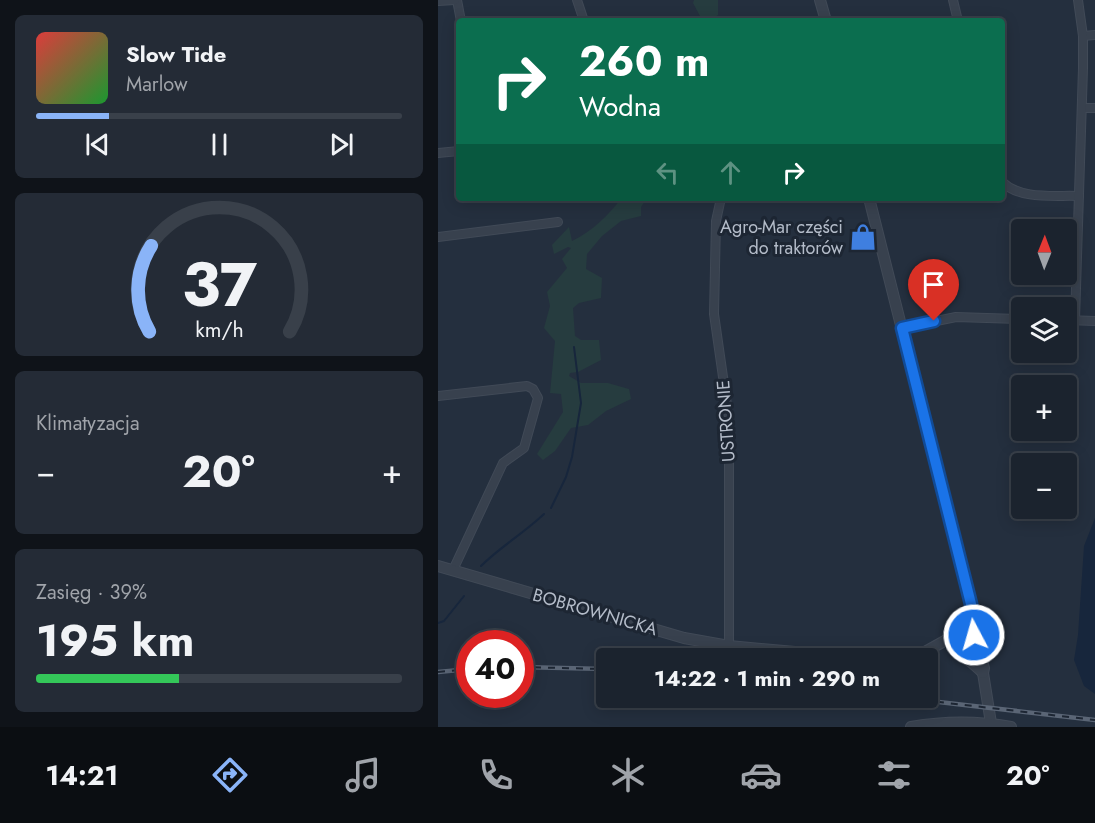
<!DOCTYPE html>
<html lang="pl">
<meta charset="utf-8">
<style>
body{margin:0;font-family:Jost,sans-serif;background:#242b36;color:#f1f3f6;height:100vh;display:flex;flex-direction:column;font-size:22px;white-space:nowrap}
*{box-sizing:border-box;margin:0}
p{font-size:20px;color:#a0a4aa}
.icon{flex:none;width:33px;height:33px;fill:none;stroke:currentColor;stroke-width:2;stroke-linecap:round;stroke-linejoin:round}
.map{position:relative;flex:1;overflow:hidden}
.drawer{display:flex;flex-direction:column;gap:15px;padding:15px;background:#0f1319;width:438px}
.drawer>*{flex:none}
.guide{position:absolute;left:18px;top:18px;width:549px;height:183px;border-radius:6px;box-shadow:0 3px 15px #0003,0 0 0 2px #39404a;background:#0b6e4f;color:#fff;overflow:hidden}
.needle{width:39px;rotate:1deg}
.controls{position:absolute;left:573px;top:219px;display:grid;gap:12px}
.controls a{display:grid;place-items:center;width:66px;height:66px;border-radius:6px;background:#1b232e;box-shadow:0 3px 15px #0003,0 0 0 2px #39404a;font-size:30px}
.speed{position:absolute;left:18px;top:630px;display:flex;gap:12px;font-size:30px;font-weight:700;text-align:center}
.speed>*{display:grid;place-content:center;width:78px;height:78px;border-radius:50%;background:#1b232e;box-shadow:0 3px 15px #0003,0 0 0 2px #39404a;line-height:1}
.speed .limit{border:9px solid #d22;background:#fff;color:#111}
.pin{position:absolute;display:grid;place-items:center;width:51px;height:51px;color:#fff;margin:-62px -26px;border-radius:50% 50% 50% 0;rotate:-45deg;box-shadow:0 0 6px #0007}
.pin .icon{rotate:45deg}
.me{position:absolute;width:66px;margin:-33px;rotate:354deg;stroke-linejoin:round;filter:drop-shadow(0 0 4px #0008)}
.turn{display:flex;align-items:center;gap:21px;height:126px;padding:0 24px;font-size:27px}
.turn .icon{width:78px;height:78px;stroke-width:2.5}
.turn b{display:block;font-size:42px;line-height:51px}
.lanes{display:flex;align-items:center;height:57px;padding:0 24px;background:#0003;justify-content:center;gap:30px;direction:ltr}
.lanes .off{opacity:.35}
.big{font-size:45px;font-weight:700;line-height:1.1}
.drawer .widget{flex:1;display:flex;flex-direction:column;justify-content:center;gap:9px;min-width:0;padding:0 21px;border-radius:9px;background:#242b36}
.drawer .dial{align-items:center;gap:0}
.dial svg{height:156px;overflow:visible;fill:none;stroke:#39404a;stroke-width:7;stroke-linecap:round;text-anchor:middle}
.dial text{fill:#f1f3f6;stroke:none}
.song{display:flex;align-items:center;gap:18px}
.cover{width:72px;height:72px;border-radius:9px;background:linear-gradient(135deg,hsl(0 70% 55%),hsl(130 70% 35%))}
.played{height:6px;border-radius:3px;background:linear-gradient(90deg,#8ab4f8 20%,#39404a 20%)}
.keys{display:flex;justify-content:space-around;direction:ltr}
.heat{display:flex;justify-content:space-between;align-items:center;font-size:33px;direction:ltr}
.charge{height:9px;border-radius:4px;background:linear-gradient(90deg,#34c759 39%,#39404a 0)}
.trip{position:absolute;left:158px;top:648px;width:342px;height:60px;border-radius:6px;background:#1b232e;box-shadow:0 3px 15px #0003,0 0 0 2px #39404a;font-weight:700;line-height:60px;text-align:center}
.tab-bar{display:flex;height:96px;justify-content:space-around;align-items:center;background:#0b0e12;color:#a0a4aa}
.tab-bar .icon{width:42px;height:42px}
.tab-bar .active{color:#8ab4f8}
.tab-bar b{font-size:27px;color:#f1f3f6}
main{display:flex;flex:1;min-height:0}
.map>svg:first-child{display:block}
.green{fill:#263c3f}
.water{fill:#17263c}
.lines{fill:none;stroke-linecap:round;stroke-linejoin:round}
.stream{stroke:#17263c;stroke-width:2}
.minor-casing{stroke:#414a57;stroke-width:10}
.tertiary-casing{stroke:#414a57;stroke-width:12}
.minor{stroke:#38414e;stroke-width:8}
.tertiary{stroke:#38414e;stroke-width:10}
.rail-casing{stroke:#5a6575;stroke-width:4.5}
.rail{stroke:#1d2633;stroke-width:2;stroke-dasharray:7;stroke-linecap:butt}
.route-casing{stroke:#114b97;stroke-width:15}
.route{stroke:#1a73e8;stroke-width:10}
.labels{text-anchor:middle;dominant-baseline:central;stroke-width:6;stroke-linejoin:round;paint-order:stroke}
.poi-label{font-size:18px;fill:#b4bcc9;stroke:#1d2633;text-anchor:end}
.street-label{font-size:18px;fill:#b4bcc9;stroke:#1d2633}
</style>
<main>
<section class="drawer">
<div class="widget">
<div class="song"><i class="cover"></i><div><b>Slow Tide</b><p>Marlow</p></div></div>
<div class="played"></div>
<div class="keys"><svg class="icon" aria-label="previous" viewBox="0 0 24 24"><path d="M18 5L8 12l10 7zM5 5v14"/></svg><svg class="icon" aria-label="pause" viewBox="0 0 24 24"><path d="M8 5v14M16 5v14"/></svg><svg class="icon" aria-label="next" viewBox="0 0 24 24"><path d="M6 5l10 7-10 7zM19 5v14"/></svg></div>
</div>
<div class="widget dial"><svg viewBox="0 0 100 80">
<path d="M14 69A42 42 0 1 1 86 69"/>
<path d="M14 69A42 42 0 0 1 15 25" stroke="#8ab4f8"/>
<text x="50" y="56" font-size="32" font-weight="700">37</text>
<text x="50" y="72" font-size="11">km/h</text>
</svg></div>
<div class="widget"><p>Klimatyzacja</p>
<div class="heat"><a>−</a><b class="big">20°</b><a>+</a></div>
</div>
<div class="widget"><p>Zasięg · 39%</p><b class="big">195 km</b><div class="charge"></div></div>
</section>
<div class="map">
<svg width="657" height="727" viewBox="0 0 657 727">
<rect width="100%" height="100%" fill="#242f3e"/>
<g class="green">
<path d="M256 0H280V15L273 21 263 18 255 3Z"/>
<path d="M184 198H209L203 207V216L183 221 164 236 149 254 148 269 164 278 163 298 141 303 135 308 137 336 143 340H161L163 360 140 372 132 373 131 376 143 383H170L191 389 193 399 168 411 150 425 133 428 117 451 105 460 99 454 125 412 123 394 112 393 117 341 106 328 112 306 109 292 129 268 124 259 133 248 130 247 116 254 114 245 131 227 134 241C155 231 169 216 184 198Z"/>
</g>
<path class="water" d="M657 518V694L646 686 636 660 640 635 646 546Z"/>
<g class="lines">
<g class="stream">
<path d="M113 508 128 477 134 457 143 403 136 347"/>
<path d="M43 566C62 547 86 533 106 514"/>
<path d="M0 623 6 621 26 596"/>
</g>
<defs>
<g id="minor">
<path d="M19 0 23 21"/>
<path d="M139 0 146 21"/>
<path d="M515 0 520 21"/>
<path d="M0 1 17 0"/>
<path d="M645 36 657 35"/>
<path d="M644 108H657"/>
<path d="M0 153 21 151"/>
<path d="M564 182C583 200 616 195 641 196"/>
<path d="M283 198 278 221 276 314 291 419V646"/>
<path d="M0 237 120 222"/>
<path d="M628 320 657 321"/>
<path d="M637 320 645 68V36L640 0"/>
<path d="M464 328 518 317 584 319"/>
<path d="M0 396 89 386 95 389 100 398 86 448 65 463 15 570"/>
</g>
<g id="tertiary">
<path d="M382 0 388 21"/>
<path d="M431 198 533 604 536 635 546 668 545 673 553 723"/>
<path d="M0 566 246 638 291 646 424 658"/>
<path d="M536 635 531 631H524L517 637C515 651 536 663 545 673"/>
<path d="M476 658 519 634"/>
<path d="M473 727C507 721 540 721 573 727"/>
</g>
</defs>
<use href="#minor" class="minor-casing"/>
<use href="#tertiary" class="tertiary-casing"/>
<use href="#minor" class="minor"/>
<use href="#tertiary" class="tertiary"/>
<defs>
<g id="rail">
<path d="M82 667 168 669"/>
<path d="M0 672 32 669"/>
<path d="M415 698 492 701 657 720"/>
</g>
</defs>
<use href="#rail" class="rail-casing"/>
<use href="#rail" class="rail"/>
</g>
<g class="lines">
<defs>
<path id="route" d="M496 321 464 328 533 604 536 635"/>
</defs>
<use href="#route" class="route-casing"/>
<use href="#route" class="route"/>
</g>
<defs>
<symbol id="shop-bare" viewBox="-9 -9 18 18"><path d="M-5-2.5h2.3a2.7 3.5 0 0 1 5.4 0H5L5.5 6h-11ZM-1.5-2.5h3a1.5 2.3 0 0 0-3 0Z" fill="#3f7fe0" stroke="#1d2633" stroke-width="2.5" paint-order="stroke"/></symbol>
</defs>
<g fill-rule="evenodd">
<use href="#shop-bare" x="406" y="218" width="38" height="38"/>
</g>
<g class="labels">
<g class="poi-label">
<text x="405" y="227">Agro-Mar części<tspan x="405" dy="21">do traktorów</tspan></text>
</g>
<g class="street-label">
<text transform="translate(288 421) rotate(-94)">USTRONIE</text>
<text transform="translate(157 612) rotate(16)">BOBROWNICKA</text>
</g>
</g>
</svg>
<div class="controls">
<a><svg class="needle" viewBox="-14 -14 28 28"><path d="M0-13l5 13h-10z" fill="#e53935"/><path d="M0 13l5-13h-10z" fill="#a0a4aa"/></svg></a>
<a><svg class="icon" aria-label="layers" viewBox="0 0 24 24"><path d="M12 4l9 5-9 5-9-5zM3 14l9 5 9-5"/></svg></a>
<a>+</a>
<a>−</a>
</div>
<div class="speed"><div class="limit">40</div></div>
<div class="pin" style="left:496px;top:321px;background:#d93025"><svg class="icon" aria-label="arrive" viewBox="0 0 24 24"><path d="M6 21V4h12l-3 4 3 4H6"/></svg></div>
<svg class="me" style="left:536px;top:635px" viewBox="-20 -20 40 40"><circle r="17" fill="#1a73e8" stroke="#fff" stroke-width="3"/><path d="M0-11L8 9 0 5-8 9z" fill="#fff"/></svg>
<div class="trip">14:22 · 1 min · 290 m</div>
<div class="guide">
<div class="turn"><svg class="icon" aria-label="right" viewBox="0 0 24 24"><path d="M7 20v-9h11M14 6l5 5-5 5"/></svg><div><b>260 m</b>Wodna</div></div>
<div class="lanes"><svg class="icon off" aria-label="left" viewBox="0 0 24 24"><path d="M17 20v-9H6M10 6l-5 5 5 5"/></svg><svg class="icon off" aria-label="ahead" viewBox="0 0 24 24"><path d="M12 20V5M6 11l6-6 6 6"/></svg><svg class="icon" aria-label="right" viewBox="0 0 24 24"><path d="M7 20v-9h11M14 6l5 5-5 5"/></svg></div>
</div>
</div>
</main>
<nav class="tab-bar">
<b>14:21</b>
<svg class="icon active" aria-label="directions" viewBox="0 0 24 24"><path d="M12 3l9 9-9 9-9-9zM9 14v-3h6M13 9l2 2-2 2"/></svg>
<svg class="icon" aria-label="music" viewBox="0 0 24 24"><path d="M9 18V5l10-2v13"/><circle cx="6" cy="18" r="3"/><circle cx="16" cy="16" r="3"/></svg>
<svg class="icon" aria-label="phone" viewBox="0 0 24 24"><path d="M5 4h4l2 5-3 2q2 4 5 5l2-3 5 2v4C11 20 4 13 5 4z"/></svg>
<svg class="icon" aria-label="climate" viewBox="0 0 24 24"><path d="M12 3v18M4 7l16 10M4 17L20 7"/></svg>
<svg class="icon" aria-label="car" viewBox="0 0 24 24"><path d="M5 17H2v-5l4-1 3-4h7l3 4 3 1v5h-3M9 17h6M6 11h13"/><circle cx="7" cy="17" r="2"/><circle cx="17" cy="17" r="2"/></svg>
<svg class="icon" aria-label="filters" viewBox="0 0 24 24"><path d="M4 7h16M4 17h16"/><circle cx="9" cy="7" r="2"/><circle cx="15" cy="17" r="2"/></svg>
<b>20°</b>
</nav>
